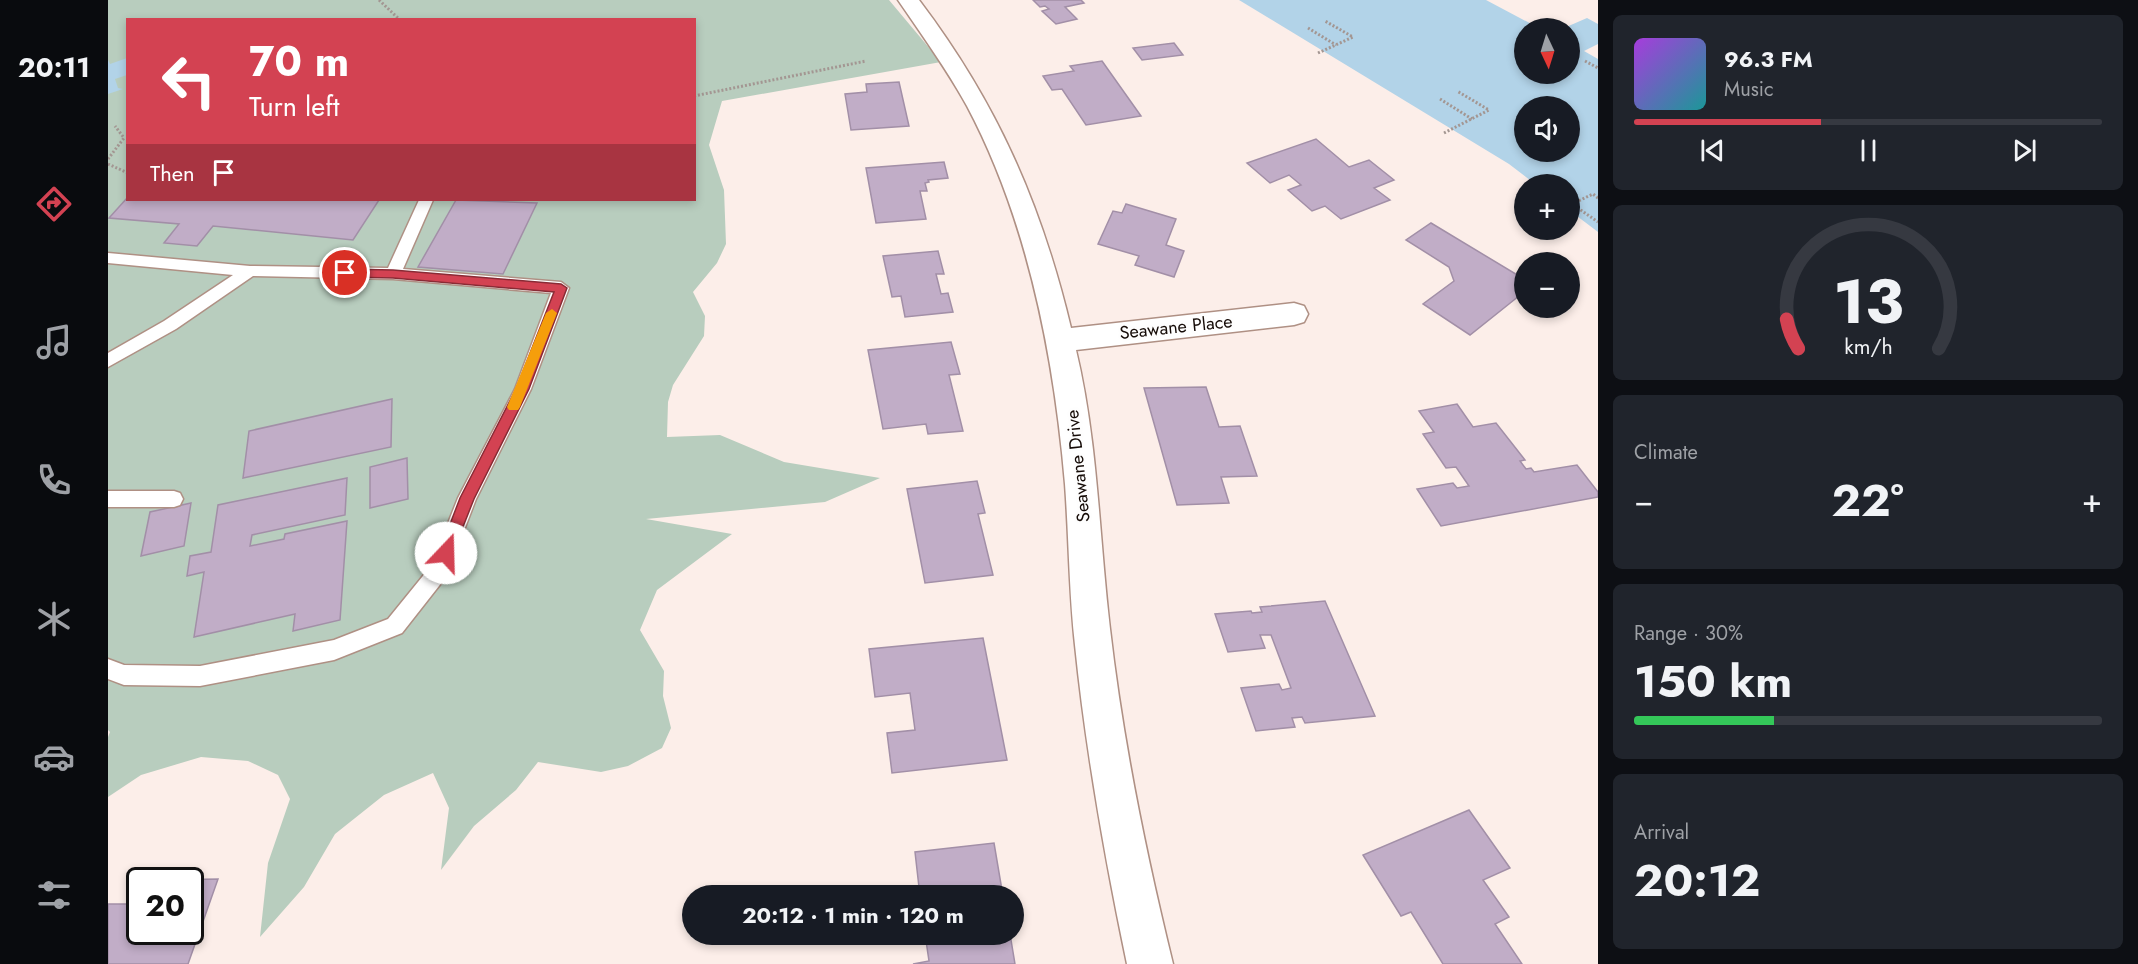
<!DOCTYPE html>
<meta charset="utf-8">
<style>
body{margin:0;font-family:Jost,sans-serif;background:#20242c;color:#f1f3f6;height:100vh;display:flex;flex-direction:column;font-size:22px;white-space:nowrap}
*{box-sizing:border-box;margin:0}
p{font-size:20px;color:#9ea1a6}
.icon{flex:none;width:33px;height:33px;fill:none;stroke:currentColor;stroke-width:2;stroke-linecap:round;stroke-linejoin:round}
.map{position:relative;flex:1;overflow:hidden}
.sheet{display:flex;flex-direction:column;gap:15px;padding:15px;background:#0d0f14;width:540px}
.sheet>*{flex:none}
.guide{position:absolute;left:18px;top:18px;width:570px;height:183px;border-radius:0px;box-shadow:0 3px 9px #0003;background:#d34252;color:#fff;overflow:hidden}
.needle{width:39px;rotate:176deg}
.tools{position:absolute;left:1406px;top:18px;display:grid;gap:12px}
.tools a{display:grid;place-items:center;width:66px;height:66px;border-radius:50%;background:#171b24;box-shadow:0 3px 9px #0003;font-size:30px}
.speed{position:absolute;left:18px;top:867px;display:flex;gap:12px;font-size:30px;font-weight:700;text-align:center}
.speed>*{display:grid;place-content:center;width:78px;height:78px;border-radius:50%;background:#171b24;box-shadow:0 3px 9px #0003;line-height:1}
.speed .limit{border:3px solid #111;border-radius:9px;background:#fff;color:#111}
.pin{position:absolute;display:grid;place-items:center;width:51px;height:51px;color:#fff;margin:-26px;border:3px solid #fff;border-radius:50%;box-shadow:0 2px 6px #0007}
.me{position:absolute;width:66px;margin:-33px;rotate:21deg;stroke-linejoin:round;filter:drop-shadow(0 0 4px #0008)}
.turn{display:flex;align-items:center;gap:21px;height:126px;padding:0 24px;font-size:27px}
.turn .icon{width:78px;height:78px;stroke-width:2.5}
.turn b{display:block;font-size:42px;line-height:51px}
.then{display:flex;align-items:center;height:57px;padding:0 24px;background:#0003;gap:12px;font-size:22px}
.big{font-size:45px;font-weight:700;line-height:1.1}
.sheet .tile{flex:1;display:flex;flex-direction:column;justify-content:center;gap:9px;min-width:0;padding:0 21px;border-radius:9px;background:#20242c}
.sheet .dial{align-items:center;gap:0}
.dial svg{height:156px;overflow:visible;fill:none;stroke:#363941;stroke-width:7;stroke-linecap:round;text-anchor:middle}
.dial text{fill:#f1f3f6;stroke:none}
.song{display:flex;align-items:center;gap:18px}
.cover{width:72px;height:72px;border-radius:9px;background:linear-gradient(135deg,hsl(280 70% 55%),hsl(180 70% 35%))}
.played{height:6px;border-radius:3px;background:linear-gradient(90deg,#d34252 40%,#363941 40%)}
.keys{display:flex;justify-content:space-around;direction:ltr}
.heat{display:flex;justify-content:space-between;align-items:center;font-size:33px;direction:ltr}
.charge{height:9px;border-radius:4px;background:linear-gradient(90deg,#34c759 30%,#363941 0)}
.trip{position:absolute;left:574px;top:885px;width:342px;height:60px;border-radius:30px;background:#171b24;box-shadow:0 3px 9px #0003;font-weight:700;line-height:60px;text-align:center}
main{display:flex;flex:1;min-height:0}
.tab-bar{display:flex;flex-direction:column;width:108px;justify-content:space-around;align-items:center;background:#090b0e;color:#9ea1a6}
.tab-bar .icon{width:42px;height:42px}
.tab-bar .current{color:#d34252}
.tab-bar b{font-size:27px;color:#f1f3f6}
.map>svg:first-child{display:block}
.green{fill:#b8cdbe;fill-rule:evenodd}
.water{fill:#b2d3e8;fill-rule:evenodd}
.building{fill:#c1adc7;stroke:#a28fa7;stroke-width:1.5}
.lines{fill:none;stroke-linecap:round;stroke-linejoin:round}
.lane-casing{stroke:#af9084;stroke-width:3}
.street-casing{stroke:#af9084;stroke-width:3}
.path{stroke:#a39692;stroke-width:3;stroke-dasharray:2 2;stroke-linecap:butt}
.lane{fill:#fff;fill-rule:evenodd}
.street{fill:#fff;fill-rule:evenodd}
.route{fill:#d34252;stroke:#892b35;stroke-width:1.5}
.slow{fill:#f59e0b}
.labels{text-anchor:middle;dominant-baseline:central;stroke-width:6;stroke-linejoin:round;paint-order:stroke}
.street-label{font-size:18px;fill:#150b07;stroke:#fefefe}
</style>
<main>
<nav class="tab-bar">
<b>20:11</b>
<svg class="icon current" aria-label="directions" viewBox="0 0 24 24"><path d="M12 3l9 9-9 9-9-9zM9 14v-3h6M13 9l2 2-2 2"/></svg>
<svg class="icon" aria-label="music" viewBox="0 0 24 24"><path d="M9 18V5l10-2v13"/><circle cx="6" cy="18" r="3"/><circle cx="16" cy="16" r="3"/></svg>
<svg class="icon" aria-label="phone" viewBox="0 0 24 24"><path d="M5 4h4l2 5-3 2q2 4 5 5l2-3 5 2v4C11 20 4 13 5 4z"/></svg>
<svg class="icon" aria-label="climate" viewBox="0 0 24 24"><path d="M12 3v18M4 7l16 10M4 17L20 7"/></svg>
<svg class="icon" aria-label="car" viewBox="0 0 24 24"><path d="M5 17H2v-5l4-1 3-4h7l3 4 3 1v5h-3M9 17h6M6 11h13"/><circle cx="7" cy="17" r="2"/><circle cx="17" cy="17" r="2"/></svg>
<svg class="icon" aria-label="filters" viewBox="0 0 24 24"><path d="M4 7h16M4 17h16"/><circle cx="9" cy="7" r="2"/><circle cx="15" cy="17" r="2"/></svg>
</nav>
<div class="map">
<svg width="1490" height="964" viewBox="0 0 1490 964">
<rect width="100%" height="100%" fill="#fceee9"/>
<path class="green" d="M0 0H781L833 62 614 101 601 145 616 190 618 244 609 263 585 292 597 316 596 336 565 385 560 402 559 437 612 435 676 462 772 478 717 502 538 519 624 534 549 590 532 630 556 671 555 696 563 728 554 748 520 766 493 772 430 762 408 790 366 826 333 870 341 808 325 773 276 795 227 834 196 887 152 937 160 863 182 799 170 775 140 761 93 757 33 775 0 797V737L2 732 0 730ZM20 20H586V200H20Z"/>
<g class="water">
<path d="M1131 0H1378L1431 28H1416V74H1461V28H1456L1479 18 1490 24V44L1476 51 1490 59V232L1461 210V184H1427L1401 164ZM1416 106H1461V152H1416Z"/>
<path d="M19 58V75L7 79 10 88 15 89 0 94V60L2 64Z"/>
</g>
<g class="building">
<path d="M925 0H973L976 3 957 7 969 19 948 24 934 11 941 9 937 6 932 7Z"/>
<path d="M1066 43 1075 55 1034 60 1025 48Z"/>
<path d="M994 61 1033 116 978 125 954 89 944 90 935 76 966 71 962 66Z"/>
<path d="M791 82 801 126 743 130 737 94 759 92 758 84Z"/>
<path d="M1208 139 1241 167 1261 160 1286 180 1266 188 1282 200 1233 219 1217 206 1204 211 1180 190 1193 185 1181 175 1162 183 1139 163Z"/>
<path d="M836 162 840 178 820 180 821 182 817 183 819 191H812L818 219 768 223 758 168Z"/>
<path d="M20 197V200H271L245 240 105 226 89 246 56 243 71 224 1 218Z"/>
<path d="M348 200 429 203 395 274 310 267Z"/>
<path d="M1018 204 1068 219 1058 245 1076 251 1066 277 1027 265 1031 256 990 244 1005 211 1014 213Z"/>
<path d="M1323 223 1416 279V292L1362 335 1315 304 1346 281 1341 267 1298 240Z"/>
<path d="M830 251 836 274H828L833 294 840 293 845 312 797 317 793 296 784 297 775 256Z"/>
<path d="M843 342 852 374 841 375 855 431 820 434 818 424 775 429 760 350Z"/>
<path d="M1098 387 1111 427 1132 426 1149 476 1113 477 1121 503 1069 505 1036 388Z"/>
<path d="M284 399 283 447 135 478 141 431Z"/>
<path d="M1349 404 1365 427 1388 423 1417 460 1412 461 1418 469 1423 468 1426 472 1469 465 1490 492V497L1333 526 1309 489 1345 483 1349 488 1361 486 1348 467 1338 468 1315 434 1326 432 1311 411Z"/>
<path d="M299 458 300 499 262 508V467Z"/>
<path d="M239 478 237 515 144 535 142 546 176 539 177 534 239 521 232 620 185 631 187 614 86 637 96 572 79 576 82 556 103 552 110 505Z"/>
<path d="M869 481 877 513 870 514 885 575 817 583 799 489Z"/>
<path d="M83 503 76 546 33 556 42 512Z"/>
<path d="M1217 601 1267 716 1197 723 1194 717 1184 718 1187 727 1148 731 1133 688 1171 684 1174 690 1183 688 1163 635H1152L1157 648 1120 652 1107 614 1143 611 1144 613 1154 612 1152 607Z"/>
<path d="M875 638 899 760 784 773 779 733 807 730 802 693 767 697 761 649Z"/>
<path d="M1361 810 1402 868 1375 880 1401 917 1387 924 1414 964H1335L1303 912 1293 916 1255 855Z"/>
<path d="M886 843 895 896H812L807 852Z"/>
<path d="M110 879 80 964H0V904H32V932H82V880H52Z"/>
<path d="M817 934H902L907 964H805L821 961Z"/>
</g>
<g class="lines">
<defs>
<g id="lane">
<path d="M311 200H325L295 269 453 282 461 288 423 389 368 499 338 577 294 633 226 660 92 686 16 685 0 679V659L16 665 92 666 226 640 280 619 323 566 350 498 407 389 443 293 285 279 145 276 68 329 0 367V353L56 321 125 275 0 263V253L142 266 280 268Z"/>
<path d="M0 491H66L72 493 75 499 72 505 66 507H0Z"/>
</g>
<path id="street" d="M790 0H811C889 103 933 203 963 328L1186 303 1196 306 1200 314 1196 322 1186 325 968 350C990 442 991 536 1002 629 1015 742 1038 854 1065 964H1019C997 859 978 752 967 645 961 592 961 538 957 484 946 356 920 221 859 106 838 68 814 35 790 0Z"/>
</defs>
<use href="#lane" class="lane-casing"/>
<use href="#street" class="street-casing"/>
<g class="path">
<path d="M271 0 292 20"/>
<path d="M1200 28 1228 45"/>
<path d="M1210 53 1245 37 1217 21"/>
<path d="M1477 61 1490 68"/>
<path d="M586 96 758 61"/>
<path d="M1332 99 1364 119"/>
<path d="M1336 133 1381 110 1349 91"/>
<path d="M0 159 16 138 7 126"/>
<path d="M0 164 20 173"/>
<path d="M1490 198 1485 194 1464 204 1490 222"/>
</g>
<use href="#lane" class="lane"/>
<use href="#street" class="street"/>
</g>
<path class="route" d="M237 269 285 270 453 284 459 288 421 389 366 499 343 557 338 559 331 553 352 498 408 389 446 292 285 278 237 277 231 273Z"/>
<path class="slow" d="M444 309 449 313 412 407 410 410H401L399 407 438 313Z"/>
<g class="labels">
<g class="street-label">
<text transform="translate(1068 327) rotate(-6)">Seawane Place</text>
<text transform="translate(970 466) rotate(-96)">Seawane Drive</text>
</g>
</g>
</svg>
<div class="tools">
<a><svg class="needle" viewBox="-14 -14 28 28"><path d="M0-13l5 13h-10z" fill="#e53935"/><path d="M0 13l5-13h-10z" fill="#9ea1a6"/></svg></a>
<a><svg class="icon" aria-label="sound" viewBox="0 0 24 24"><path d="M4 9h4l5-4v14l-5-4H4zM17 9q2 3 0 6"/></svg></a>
<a>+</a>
<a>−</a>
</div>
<div class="speed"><div class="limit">20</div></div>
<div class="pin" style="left:237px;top:273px;background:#d93025"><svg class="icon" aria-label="arrive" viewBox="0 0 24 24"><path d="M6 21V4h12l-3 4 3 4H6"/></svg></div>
<svg class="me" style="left:338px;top:553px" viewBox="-20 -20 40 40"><circle r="19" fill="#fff"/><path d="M0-13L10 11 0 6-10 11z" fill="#d34252"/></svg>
<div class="trip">20:12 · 1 min · 120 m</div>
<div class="guide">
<div class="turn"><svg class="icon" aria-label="left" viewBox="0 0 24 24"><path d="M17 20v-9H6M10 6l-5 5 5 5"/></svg><div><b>70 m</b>Turn left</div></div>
<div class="then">Then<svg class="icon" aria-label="arrive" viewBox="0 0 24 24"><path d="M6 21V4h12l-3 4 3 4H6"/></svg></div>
</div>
</div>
<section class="sheet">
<div class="tile">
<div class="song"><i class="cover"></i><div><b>96.3 FM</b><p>Music</p></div></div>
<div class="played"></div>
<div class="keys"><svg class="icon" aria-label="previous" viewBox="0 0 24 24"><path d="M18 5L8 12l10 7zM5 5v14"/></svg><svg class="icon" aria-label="pause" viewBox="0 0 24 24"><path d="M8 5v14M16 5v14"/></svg><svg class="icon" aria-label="next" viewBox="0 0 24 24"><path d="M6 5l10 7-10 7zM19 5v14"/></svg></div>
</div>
<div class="tile dial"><svg viewBox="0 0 100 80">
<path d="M14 69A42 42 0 1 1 86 69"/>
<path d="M14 69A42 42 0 0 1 8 54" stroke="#d34252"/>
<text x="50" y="56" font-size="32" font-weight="700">13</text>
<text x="50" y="72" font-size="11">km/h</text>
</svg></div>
<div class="tile"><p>Climate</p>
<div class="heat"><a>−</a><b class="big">22°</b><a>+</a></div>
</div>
<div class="tile"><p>Range · 30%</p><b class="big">150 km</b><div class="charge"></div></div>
<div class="tile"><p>Arrival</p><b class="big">20:12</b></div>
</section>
</main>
